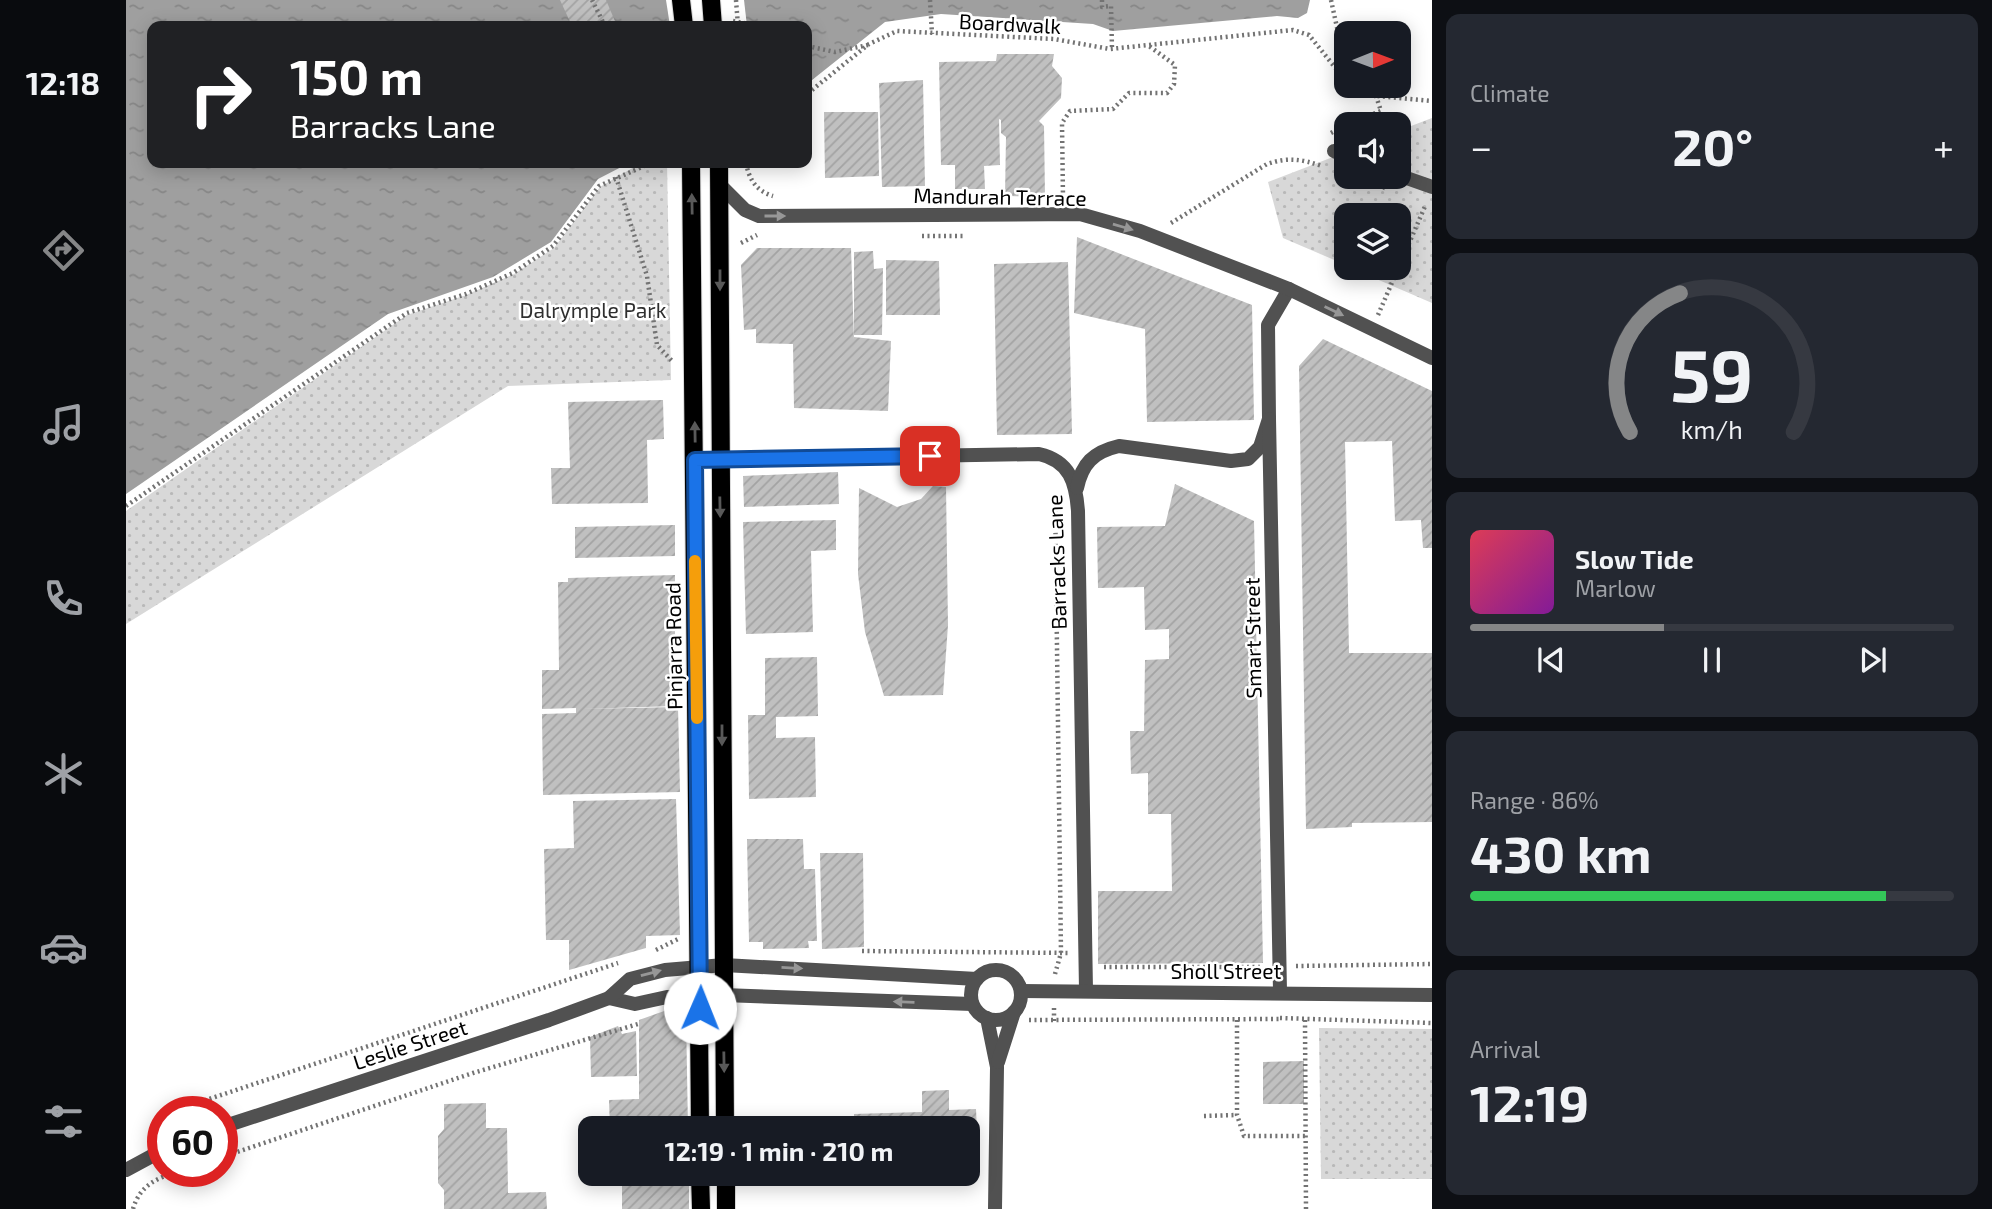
<!DOCTYPE html>
<meta charset="utf-8">
<style>
body{margin:0;font-family:"Exo 2",sans-serif;background:#242831;color:#f1f3f6;height:100vh;display:flex;flex-direction:column;font-size:26px;white-space:nowrap}
*{box-sizing:border-box;margin:0}
p{font-size:23px;color:#9ea1a6}
.icon{flex:none;width:38px;height:38px;fill:none;stroke:currentColor;stroke-width:2;stroke-linecap:round;stroke-linejoin:round}
.map{position:relative;flex:1;overflow:hidden}
.side{display:flex;flex-direction:column;gap:14px;padding:14px;background:#0d0f14;width:560px}
.side>*{flex:none}
.guide{position:absolute;left:21px;top:21px;width:665px;height:147px;border-radius:14px;box-shadow:0 4px 18px #0003;background:#202124;color:#fff;overflow:hidden}
.needle{width:46px;rotate:89deg}
.controls{position:absolute;left:1208px;top:21px;display:grid;gap:14px}
.controls a{display:grid;place-items:center;width:77px;height:77px;border-radius:14px;background:#171b24;box-shadow:0 4px 18px #0003;font-size:35px}
.speed{position:absolute;left:21px;top:1096px;display:flex;gap:14px;font-size:35px;font-weight:700;text-align:center}
.speed>*{display:grid;place-content:center;width:91px;height:91px;border-radius:50%;background:#171b24;box-shadow:0 4px 18px #0003;line-height:1}
.speed .limit{border:10px solid #d22;background:#fff;color:#111}
.pin{position:absolute;display:grid;place-items:center;width:60px;height:60px;color:#fff;margin:-30px;border-radius:14px;box-shadow:0 4px 10px #0006}
.me{position:absolute;width:77px;margin:-38px;rotate:1deg;stroke-linejoin:round;filter:drop-shadow(0 0 5px #0008)}
.turn{display:flex;align-items:center;gap:24px;height:147px;padding:0 28px;font-size:32px}
.turn .icon{width:91px;height:91px;stroke-width:2.5}
.turn b{display:block;font-size:49px;line-height:60px}
.big{font-size:52px;font-weight:700;line-height:1.1}
.side .widget{flex:1;display:flex;flex-direction:column;justify-content:center;gap:10px;min-width:0;padding:0 24px;border-radius:14px;background:#242831}
.side .dial{align-items:center;gap:0}
.dial svg{height:182px;overflow:visible;fill:none;stroke:#363941;stroke-width:7;stroke-linecap:round;text-anchor:middle}
.dial text{fill:#f1f3f6;stroke:none}
.song{display:flex;align-items:center;gap:21px}
.cover{width:84px;height:84px;border-radius:10px;background:linear-gradient(135deg,hsl(350 70% 55%),hsl(290 70% 35%))}
.played{height:7px;border-radius:4px;background:linear-gradient(90deg,#858687 40%,#363941 40%)}
.keys{display:flex;justify-content:space-around;direction:ltr}
.heat{display:flex;justify-content:space-between;align-items:center;font-size:38px;direction:ltr}
.charge{height:10px;border-radius:5px;background:linear-gradient(90deg,#34c759 86%,#363941 0)}
.trip{position:absolute;left:452px;top:1116px;width:402px;height:70px;border-radius:14px;background:#171b24;box-shadow:0 4px 18px #0003;font-weight:700;line-height:70px;text-align:center}
main{display:flex;flex:1;min-height:0}
.tab-bar{display:flex;flex-direction:column;width:126px;justify-content:space-around;align-items:center;background:#090b0e;color:#9ea1a6}
.tab-bar .icon{width:49px;height:49px}
.tab-bar .current{color:#858687}
.tab-bar b{font-size:32px;color:#f1f3f6}
.map>svg:first-child{display:block}
.park{fill:url(#park-dots)}
.water{fill:url(#water-ripples)}
.pier{fill:#fff}
.building{fill:url(#building-hatch)}
.lines{fill:none;stroke-linecap:round;stroke-linejoin:round}
.primary-casing{stroke:#dbdbdb;stroke-width:20}
.path{stroke:#737373;stroke-width:4.5;stroke-dasharray:2 3.5;stroke-linecap:butt}
.service{stroke:#515151;stroke-width:14}
.pedestrian{stroke:#515151;stroke-width:14}
.minor{stroke:#515151;stroke-width:14}
.tertiary{stroke:#515151;stroke-width:14}
.primary{stroke:#000;stroke-width:18}
.path-bridge{stroke:#737373;stroke-width:4.5;stroke-dasharray:2 3.5;stroke-linecap:butt}
.oneway{fill:#595959}
.oneway2{fill:#979797}
.route-casing{stroke:#114b97;stroke-width:18}
.route{stroke:#1a73e8;stroke-width:12}
.slow{stroke:#f59e0b;stroke-width:12}
.labels{text-anchor:middle;dominant-baseline:central;stroke-width:5;stroke-linejoin:round;paint-order:stroke}
.street-label{font-size:21px;fill:#000;stroke:#fff}
.park-label{font-size:21px;fill:#2f2f2f;stroke:#fff}
</style>
<main>
<nav class="tab-bar">
<b>12:18</b>
<svg class="icon current" aria-label="directions" viewBox="0 0 24 24"><path d="M12 3l9 9-9 9-9-9zM9 14v-3h6M13 9l2 2-2 2"/></svg>
<svg class="icon" aria-label="music" viewBox="0 0 24 24"><path d="M9 18V5l10-2v13"/><circle cx="6" cy="18" r="3"/><circle cx="16" cy="16" r="3"/></svg>
<svg class="icon" aria-label="phone" viewBox="0 0 24 24"><path d="M5 4h4l2 5-3 2q2 4 5 5l2-3 5 2v4C11 20 4 13 5 4z"/></svg>
<svg class="icon" aria-label="climate" viewBox="0 0 24 24"><path d="M12 3v18M4 7l16 10M4 17L20 7"/></svg>
<svg class="icon" aria-label="car" viewBox="0 0 24 24"><path d="M5 17H2v-5l4-1 3-4h7l3 4 3 1v5h-3M9 17h6M6 11h13"/><circle cx="7" cy="17" r="2"/><circle cx="17" cy="17" r="2"/></svg>
<svg class="icon" aria-label="filters" viewBox="0 0 24 24"><path d="M4 7h16M4 17h16"/><circle cx="9" cy="7" r="2"/><circle cx="15" cy="17" r="2"/></svg>
</nav>
<div class="map">
<svg width="1306" height="1209" viewBox="0 0 1306 1209">
<defs>
<pattern id="park-dots" width="8" height="8" patternUnits="userSpaceOnUse" patternTransform="scale(1.75)"><rect width="8" height="8" fill="#d8d8d8"/><path d="M2 2h.1M6 6h.1" fill="none" stroke="#b8b8b8" stroke-width="1.8" stroke-linecap="round"/></pattern>
<pattern id="water-ripples" width="26" height="14" patternUnits="userSpaceOnUse" patternTransform="scale(1.75)"><rect width="26" height="14" fill="#9f9f9f"/><path d="M2 4q2-2 4 0t4 0M15 11q2-2 4 0t4 0" fill="none" stroke="#878787"/></pattern>
<pattern id="building-hatch" width="6" height="6" patternUnits="userSpaceOnUse" patternTransform="scale(1.75)"><rect width="6" height="6" fill="#c0c0c0"/><path d="M-1 1l2-2M0 6l6-6M5 7l2-2" fill="none" stroke="#a3a3a3"/></pattern>
</defs>
<rect width="100%" height="100%" fill="#fff"/>
<g class="park">
<path d="M1306 118V303L1225 268H1272V215H1220V265L1157 238 1142 182 1220 152V177H1272V131Z"/>
<path d="M515 163H541L545 380 382 386 0 624V511L281 315 340 295 388 274 428 248 474 187Z"/>
<path d="M1193 1028 1306 1029V1179H1195Z"/>
</g>
<path class="water" d="M0 0H1184L1181 13 1172 18 1151 16 987 31 967 24 815 14 759 22 681 84V26H26V163H503L472 179 425 242 367 277 262 314 0 494Z"/>
<path class="pier" d="M540 0H618L621 26H544Z"/>
<g class="building">
<path d="M434 0H480L491 26H446Z"/>
<path d="M871 54H928L926 66 936 78 935 98 913 121 918 126 919 197 879 196 880 137 875 133V120L873 119 874 165 858 166 859 189H829V165H815L813 62 870 61Z"/>
<path d="M797 80 799 186 756 187 753 83Z"/>
<path d="M698 112H752L753 176 699 178Z"/>
<path d="M951 237 1126 305 1128 420 1021 422 1019 329 948 313Z"/>
<path d="M631 248H725L728 340V337L765 341 762 411 668 408 667 344 630 343V329L618 330 615 265Z"/>
<path d="M747 251 748 269 757 268 756 335H728V252Z"/>
<path d="M760 260 813 261 814 315H760Z"/>
<path d="M942 262 946 434 871 435 868 264Z"/>
<path d="M1197 339 1306 391V548H1297L1295 520 1269 521 1266 441 1219 442 1223 653H1306V822L1226 823V827L1180 829 1173 366Z"/>
<path d="M537 400 538 439 521 440 522 503 426 504 425 468H444L442 402Z"/>
<path d="M712 472 713 504 618 507 617 476Z"/>
<path d="M1049 484 1128 521 1137 963 972 964V891H1046L1045 814H1022V773L1005 774 1004 731H1018L1019 660 1043 659V629L1019 630 1018 587 972 588 971 527 1039 526Z"/>
<path d="M807 486 820 487 822 625 817 695 758 696 739 632 732 574 733 488 771 507 795 499Z"/>
<path d="M710 520V550L685 551 687 632 620 634 617 522Z"/>
<path d="M549 525V556L449 558V527Z"/>
<path d="M549 575V706L456 709 552 707 554 792 417 795 416 714 450 713V708L416 709V670H433L432 582H442V578Z"/>
<path d="M691 657 692 716 650 717V738L689 737 690 797 623 799 622 715H639V658Z"/>
<path d="M550 799 554 935 520 936V948L443 970V940H420L418 849 448 848 447 801Z"/>
<path d="M621 839H677L678 869H689L691 941H682L683 948 637 949V942H623Z"/>
<path d="M694 853H737L738 947 696 949Z"/>
<path d="M541 1010 560 1015 562 1129H484L483 1100 513 1099V1020Z"/>
<path d="M492 1026 496 1034 510 1031 511 1076 465 1077 464 1037Z"/>
<path d="M1178 1061V1104H1137V1062Z"/>
<path d="M823 1090V1110L850 1109 852 1154 842 1155V1129H728V1114L796 1112V1091Z"/>
<path d="M360 1103V1128H381L382 1193 420 1192 421 1209H318V1190L312 1183V1136L318 1129V1104Z"/>
<rect x="496" y="1174" width="67" height="35"/>
<rect x="730" y="1174" width="43" height="12"/>
</g>
<g class="lines">
<defs>
<g id="primary">
<path d="M555 0 558 26"/>
<path d="M585 0 587 26"/>
<path d="M565 163 574 1129"/>
<path d="M593 163 599 1129"/>
<path d="M574 1174 575 1209"/>
<path d="M600 1174V1209"/>
</g>
</defs>
<use href="#primary" class="primary-casing"/>
<g class="path">
<path d="M466 0 479 26"/>
<path d="M804 0 806 34"/>
<path d="M976 0V7L985 6 986 49"/>
<path d="M1205 0 1212 32 1220 43"/>
<path d="M607 21 634 26"/>
<path d="M681 46 709 52 742 45"/>
<path d="M1226 86 1250 96 1306 101"/>
<path d="M686 90 743 44 771 31 928 39 984 49 1167 30 1183 35 1220 81"/>
<path d="M1222 124 1255 111 1250 96"/>
<path d="M1205 133 1220 125"/>
<path d="M620 163C623 179 630 191 647 196"/>
<path d="M490 177 521 276 531 345 546 361"/>
<path d="M1226 177 1259 188"/>
<path d="M937 198 936 123 944 111 987 109 1003 93H1041L1048 84 1049 65 1023 46"/>
<path d="M1045 223 1141 164C1162 157 1175 159 1196 166"/>
<path d="M796 236H840"/>
<path d="M615 243 631 235"/>
<path d="M1252 315 1300 204"/>
<path d="M0 506 281 313 340 294 387 273 427 246 473 186 525 163"/>
<path d="M530 950 554 938"/>
<path d="M736 951 944 953"/>
<path d="M1170 966 1306 964"/>
<path d="M978 967H1137"/>
<path d="M929 974 935 953 929 494"/>
<path d="M1154 1018 1306 1023"/>
<path d="M903 1020 1154 1019"/>
<path d="M1111 1020V1115L1118 1136H1179"/>
<path d="M1179 1020 1180 1209"/>
<path d="M928 1021V1007"/>
<path d="M47 1111 492 963"/>
<path d="M32 1116 37 1115"/>
<path d="M1078 1116 1111 1115"/>
<path d="M96 1157 347 1073 512 1024"/>
<path d="M7 1209C14 1185 31 1178 53 1171"/>
</g>
<g class="service">
<path d="M1208 151 1220 156"/>
<path d="M1272 175 1306 187"/>
<path d="M569 460 913 454C944 461 950 483 952 511L960 990"/>
<path d="M951 488C956 464 967 452 993 446L1105 461 1122 459 1134 447 1143 419 1142 325 1163 289"/>
</g>
<path class="pedestrian" d="M1143 419 1154 991"/>
<g class="minor">
<path d="M598 965 851 979"/>
<circle cx="870" cy="995" r="25"/>
<path d="M895 991 1306 995"/>
<path d="M597 995 846 1004"/>
<path d="M861 1018 871 1067 869 1209"/>
<path d="M872 1062 888 1012"/>
</g>
<g class="tertiary">
<path d="M593 184 619 210 633 216 954 214 1014 231 1163 289 1306 358"/>
<path d="M483 998 509 1004 541 997 597 995"/>
<path d="M96 1127 423 1020 483 998 504 979 539 970 598 965"/>
<path d="M0 1170 37 1150"/>
</g>
<use href="#primary" class="primary"/>
<path class="path-bridge" d="M610 0 612 26"/>
</g>
<defs><path id="oneway-solid" d="M-6-.8H1V-3.2L6.5 0L1 3.2V.8H-6Z" transform="scale(1.75)"/></defs>
<g class="oneway">
<use href="#oneway-solid" transform="translate(566 204) rotate(-91)"/>
<use href="#oneway-solid" transform="translate(594 280) rotate(90)"/>
<use href="#oneway-solid" transform="translate(569 432) rotate(-91)"/>
<use href="#oneway-solid" transform="translate(594 507) rotate(89)"/>
<use href="#oneway-solid" transform="translate(596 735) rotate(90)"/>
<use href="#oneway-solid" transform="translate(598 1062) rotate(89)"/>
</g>
<g class="oneway2">
<use href="#oneway-solid" transform="translate(649 216)"/>
<use href="#oneway-solid" transform="translate(997 227) rotate(16)"/>
<use href="#oneway-solid" transform="translate(1208 311) rotate(26)"/>
<use href="#oneway-solid" transform="translate(666 968) rotate(3)"/>
<use href="#oneway-solid" transform="translate(525 973) rotate(-15)"/>
<use href="#oneway-solid" transform="translate(778 1002) rotate(-178)"/>
</g>
<g class="lines">
<defs>
<path id="route" d="M574 1008 569 460 804 456"/>
</defs>
<use href="#route" class="route-casing"/>
<use href="#route" class="route"/>
<path class="slow" d="M569 561 571 718"/>
</g>
<g class="labels">
<g class="street-label">
<text transform="translate(884 23) rotate(3)">Boardwalk</text>
<text transform="translate(874 196) rotate(1)">Mandurah Terrace</text>
<text transform="translate(930 562) rotate(-92)">Barracks Lane</text>
<text transform="translate(1126 638) rotate(-91)">Smart Street</text>
<text transform="translate(547 646) rotate(-91)">Pinjarra Road</text>
<text x="1100" y="970">Sholl Street</text>
<text transform="translate(284 1044) rotate(-18)">Leslie Street</text>
</g>
<g class="park-label">
<text x="467" y="309">Dalrymple Park</text>
</g>
</g>
</svg>
<div class="controls">
<a><svg class="needle" viewBox="-14 -14 28 28"><path d="M0-13l5 13h-10z" fill="#e53935"/><path d="M0 13l5-13h-10z" fill="#9ea1a6"/></svg></a>
<a><svg class="icon" aria-label="sound" viewBox="0 0 24 24"><path d="M4 9h4l5-4v14l-5-4H4zM17 9q2 3 0 6"/></svg></a>
<a><svg class="icon" aria-label="layers" viewBox="0 0 24 24"><path d="M12 4l9 5-9 5-9-5zM3 14l9 5 9-5"/></svg></a>
</div>
<div class="speed"><div class="limit">60</div></div>
<div class="pin" style="left:804px;top:456px;background:#d93025"><svg class="icon" aria-label="arrive" viewBox="0 0 24 24"><path d="M6 21V4h12l-3 4 3 4H6"/></svg></div>
<svg class="me" style="left:574px;top:1008px" viewBox="-20 -20 40 40"><circle r="19" fill="#fff"/><path d="M0-13L10 11 0 6-10 11z" fill="#1a73e8"/></svg>
<div class="trip">12:19 · 1 min · 210 m</div>
<div class="guide">
<div class="turn"><svg class="icon" aria-label="right" viewBox="0 0 24 24"><path d="M7 20v-9h11M14 6l5 5-5 5"/></svg><div><b>150 m</b>Barracks Lane</div></div>
</div>
</div>
<section class="side">
<div class="widget"><p>Climate</p>
<div class="heat"><a>−</a><b class="big">20°</b><a>+</a></div>
</div>
<div class="widget dial"><svg viewBox="0 0 100 80">
<path d="M14 69A42 42 0 1 1 86 69"/>
<path d="M14 69A42 42 0 0 1 36 8" stroke="#858687"/>
<text x="50" y="56" font-size="32" font-weight="700">59</text>
<text x="50" y="72" font-size="11">km/h</text>
</svg></div>
<div class="widget">
<div class="song"><i class="cover"></i><div><b>Slow Tide</b><p>Marlow</p></div></div>
<div class="played"></div>
<div class="keys"><svg class="icon" aria-label="previous" viewBox="0 0 24 24"><path d="M18 5L8 12l10 7zM5 5v14"/></svg><svg class="icon" aria-label="pause" viewBox="0 0 24 24"><path d="M8 5v14M16 5v14"/></svg><svg class="icon" aria-label="next" viewBox="0 0 24 24"><path d="M6 5l10 7-10 7zM19 5v14"/></svg></div>
</div>
<div class="widget"><p>Range · 86%</p><b class="big">430 km</b><div class="charge"></div></div>
<div class="widget"><p>Arrival</p><b class="big">12:19</b></div>
</section>
</main>
